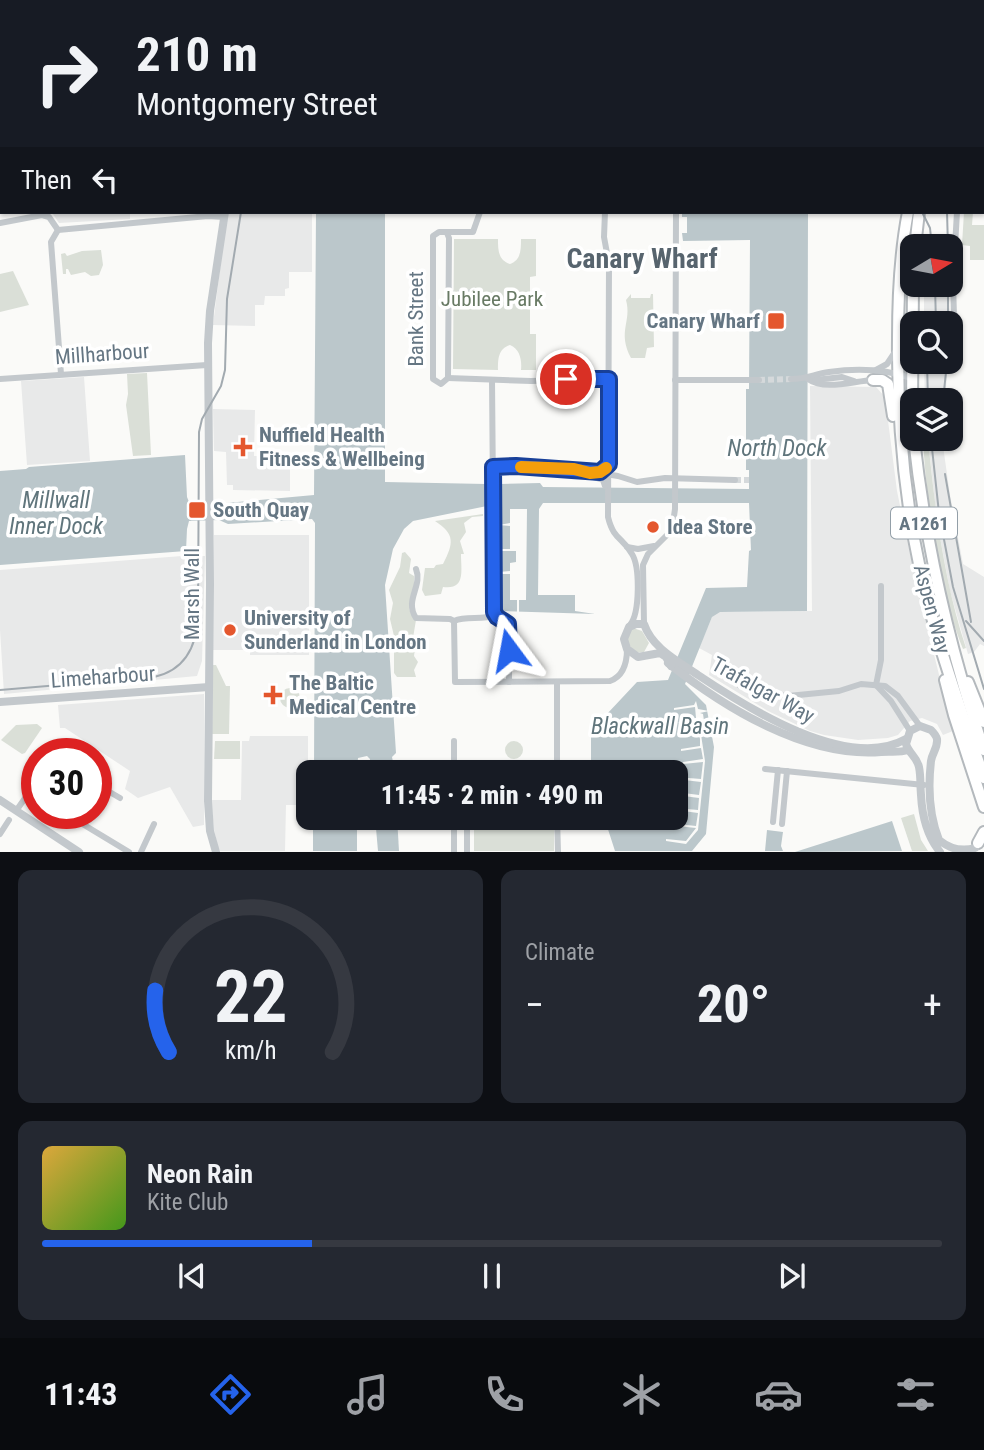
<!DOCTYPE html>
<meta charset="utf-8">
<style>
body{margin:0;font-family:"Roboto Condensed",sans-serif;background:#242831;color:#f1f3f6;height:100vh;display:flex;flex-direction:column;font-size:26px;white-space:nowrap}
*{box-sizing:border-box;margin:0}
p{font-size:23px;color:#9ea1a6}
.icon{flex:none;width:38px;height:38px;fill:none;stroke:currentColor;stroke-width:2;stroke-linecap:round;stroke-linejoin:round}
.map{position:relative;height:852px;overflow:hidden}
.panel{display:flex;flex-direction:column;gap:18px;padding:18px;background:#0d0f14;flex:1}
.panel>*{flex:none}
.hud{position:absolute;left:0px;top:0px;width:985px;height:214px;box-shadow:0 2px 5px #0004;background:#171b24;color:#f1f3f6;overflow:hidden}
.needle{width:46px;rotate:80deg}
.fabs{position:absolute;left:900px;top:234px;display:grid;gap:14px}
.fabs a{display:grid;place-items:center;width:63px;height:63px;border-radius:14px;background:#171b24;box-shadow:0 2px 5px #0004;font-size:35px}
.speed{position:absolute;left:21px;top:738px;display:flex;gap:14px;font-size:35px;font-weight:700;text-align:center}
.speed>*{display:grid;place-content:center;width:91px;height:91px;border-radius:50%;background:#171b24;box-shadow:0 2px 5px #0004;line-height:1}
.speed .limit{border:10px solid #d22;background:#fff;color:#111}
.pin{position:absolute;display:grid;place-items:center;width:60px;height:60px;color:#fff;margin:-30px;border:4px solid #fff;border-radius:50%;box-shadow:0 2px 7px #0007}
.me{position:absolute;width:77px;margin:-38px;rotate:347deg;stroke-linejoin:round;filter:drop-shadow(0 0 5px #0008)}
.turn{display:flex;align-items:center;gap:24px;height:147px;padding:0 21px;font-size:32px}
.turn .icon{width:91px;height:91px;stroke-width:2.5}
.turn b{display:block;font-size:49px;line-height:60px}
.then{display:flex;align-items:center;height:66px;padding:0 21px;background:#0003;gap:14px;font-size:26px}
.big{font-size:52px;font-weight:800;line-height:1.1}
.panel .tile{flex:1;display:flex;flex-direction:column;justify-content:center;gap:10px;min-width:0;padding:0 24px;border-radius:14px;background:#242831}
.panel .dial{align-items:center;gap:0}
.dial svg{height:182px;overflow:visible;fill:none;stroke:#363941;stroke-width:7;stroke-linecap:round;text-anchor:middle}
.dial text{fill:#f1f3f6;stroke:none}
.song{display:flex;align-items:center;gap:21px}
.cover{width:84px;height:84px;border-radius:10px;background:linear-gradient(135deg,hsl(40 70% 55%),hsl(100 70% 35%))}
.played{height:7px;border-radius:4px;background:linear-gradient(90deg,#2563eb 30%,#363941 30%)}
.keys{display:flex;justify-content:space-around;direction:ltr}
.heat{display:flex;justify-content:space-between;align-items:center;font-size:38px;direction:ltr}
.panel .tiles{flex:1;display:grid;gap:18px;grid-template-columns:1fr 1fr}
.tile:last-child{grid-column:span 2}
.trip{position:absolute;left:296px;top:760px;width:392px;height:70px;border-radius:14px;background:#171b24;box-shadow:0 2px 5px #0004;font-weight:800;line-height:70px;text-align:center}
.dock{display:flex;height:112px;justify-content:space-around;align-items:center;background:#090b0e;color:#9ea1a6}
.dock .icon{width:49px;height:49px}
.dock .on{color:#2563eb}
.dock b{font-size:32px;color:#f1f3f6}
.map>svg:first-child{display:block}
.built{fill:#e8e9e9}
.green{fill:#dadfd7}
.water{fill:#bbc7cb}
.pier{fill:#fafaf8}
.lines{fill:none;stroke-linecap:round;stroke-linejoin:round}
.minor-tunnel{stroke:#d5d9db;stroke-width:6;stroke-dasharray:6 3;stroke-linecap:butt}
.trunk-casing{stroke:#b4b9bd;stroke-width:14}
.minor{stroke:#c3c8cc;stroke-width:6}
.tertiary{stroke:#c3c8cc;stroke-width:8}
.trunk{stroke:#fff;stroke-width:10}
.tram{stroke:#a2aab0;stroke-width:2}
.route-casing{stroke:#184099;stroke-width:18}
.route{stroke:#2563eb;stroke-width:12}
.slow{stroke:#f59e0b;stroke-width:12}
.poi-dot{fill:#e4572e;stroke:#fff;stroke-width:2.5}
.labels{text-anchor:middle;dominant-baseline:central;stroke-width:7;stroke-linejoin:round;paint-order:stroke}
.shield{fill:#fff;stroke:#939fa8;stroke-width:2}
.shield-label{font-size:19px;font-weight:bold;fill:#657683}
.park-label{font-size:21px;fill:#687a64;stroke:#fff}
.street-label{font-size:21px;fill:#657683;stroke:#fff}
.poi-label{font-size:21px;font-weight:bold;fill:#657683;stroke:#fff;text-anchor:start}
.water-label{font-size:23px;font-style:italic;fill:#60757c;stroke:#fff}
.district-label{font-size:28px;font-weight:bold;fill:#57646e;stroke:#fff}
</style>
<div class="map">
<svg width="984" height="852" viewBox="0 0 984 852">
<rect width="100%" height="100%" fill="#fafaf8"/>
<g class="built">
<path d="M47 212H130V219L59 223 53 214Z"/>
<path d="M227 212H312V272H289V288L285 289V296H265L264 305H255V326L213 325Z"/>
<path d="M924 285H949L950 324H924Z"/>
<path d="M924 362H948L945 401H925Z"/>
<path d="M84 377 90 461 27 465 21 381Z"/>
<path d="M810 386 876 387 885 397 897 491 915 578 953 731 943 735 937 724 922 718 910 721 898 735 888 738 858 740 824 735 810 731 768 711 709 675 712 655 699 648 712 617 716 612 812 611Z"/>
<path d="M213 409 255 410 254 456 290 457V491L233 490V485H227L226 452 214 451Z"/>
<path d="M928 439H942L950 495 963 564 984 577V646L980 644 974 652 968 654 950 591 937 521Z"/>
<path d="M214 535H309V655H250V650H213Z"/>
<path d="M182 556H205L202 661 197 676 4 694 0 630V570Z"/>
<path d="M204 694V825L193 827 170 787 138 798 125 789 130 771 65 728H60L58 705Z"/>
<path d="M250 736H308V805H286L285 851H220L218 847 214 830 211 800H241L242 741H249Z"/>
</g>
<g class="green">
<path d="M964 212H973L972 225H984V260H970V246L962 245Z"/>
<path d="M454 239H498C498 250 498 260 510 264 521 260 521 250 521 239H536V276L530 277V334H536V370H521C522 360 520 349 510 345 498 349 498 359 498 370L453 369Z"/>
<path d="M101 250 103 265 99 275 91 276 85 272 71 275 68 269H66V274H63L61 254 65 253 67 256 82 251Z"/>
<path d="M13 271 29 305 0 312V274Z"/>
<path d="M631 294V298H650L651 294H653L654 347 647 348 645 358H631C617 331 632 322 626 300Z"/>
<path d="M147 373 151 455 133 456 126 405 128 394 127 374Z"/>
<path d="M923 439H928C935 510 944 581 966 648L963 649C940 592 926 501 923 439Z"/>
<path d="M483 514V516L472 517 464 523 466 532 460 541 464 554H461C461 571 466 590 443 587L441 594 425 596 422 590 425 568H434L436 565 443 564C454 543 455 534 435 521Z"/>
<path d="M405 552 411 559 409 573 414 576C417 592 401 607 416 620L413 638 415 648 414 656 418 662 414 670 416 677H397L394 673V636L390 619 393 603 389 590 400 567 402 553Z"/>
<path d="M633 628 642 631 649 643 644 652 635 653 627 642 629 632Z"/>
<path d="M213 665H216L226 686H230L229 734H212Z"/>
<circle cx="290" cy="698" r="10"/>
<path d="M37 724 42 728 25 753 22 754 1 740 16 725Z"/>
<path d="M215 741H240V759H214Z"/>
<circle cx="514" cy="750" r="9"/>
<path d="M914 814 921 840 928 851H912L901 818Z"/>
<path d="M554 821V851H474V822Z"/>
</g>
<g class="water">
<path d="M316 212H385V482L486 484 487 477H499L500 484 540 483 543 487 749 489V470H746V389H749L750 240 683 241 682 233H687V217H682V212H808L807 611 720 612 712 617 685 684 706 705 714 747 706 834 692 851H615L604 817H676V772H591V731L637 682 668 680 706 588 747 587 749 551 751 550 749 503H543L539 509 538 595H575V611L595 614 501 611 499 514 487 513V506L413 521 404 529 393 549 385 585 396 753 392 757 395 772H369L370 759 367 756 358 758 357 772H314L315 523 312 519 228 524 219 520 189 521 187 529 186 551 0 565V471L26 469 29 467 185 455 187 497 189 502V510L219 509 227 503 314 495Z"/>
<rect x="313" y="817" width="44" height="34"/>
<path d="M375 817H397L399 851H378Z"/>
<path d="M892 821 902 851 795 852Z"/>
<path d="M767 830 783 832 781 846 783 851H765Z"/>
</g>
<g class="pier">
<rect x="487" y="477" width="12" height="36"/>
<path d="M510 509H527L526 600H519V612H517V600H510V574H499V572L510 571V563L516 562V551H499V549H510V526L499 525 510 523Z"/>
<path d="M696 701 698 709 709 711 700 713 703 714 705 727 700 728 705 761 698 830 686 844 666 841V839L686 841 696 828 668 825V823L696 826 698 813 676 810V808L698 810 699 798 676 795V792L699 795 701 782 676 779V777L701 779 703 762 683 764V762L703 759 701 748 681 751V749L700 746V739L699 734 679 737V735L698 732 697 720 676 723 696 718 695 707 674 710V708L694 705Z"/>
</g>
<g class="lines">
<g class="minor-tunnel">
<path d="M449 294 471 292"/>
<path d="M759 380 791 379"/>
<path d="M735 480H749"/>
</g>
<defs>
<g id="trunk">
<path d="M935 2 936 0"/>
<path d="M952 2V0"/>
<path d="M960 2V0"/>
<path d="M970 2V0"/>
<path d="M908 212C900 253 898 296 898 338 897 437 908 537 936 632 950 681 968 729 984 778"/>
<path d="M915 247 919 212"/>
<path d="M873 380H882L888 384 893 416"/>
<path d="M912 405 913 285"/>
<path d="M914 439C926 548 949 647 984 750"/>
<path d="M945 680 954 715 984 807"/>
<path d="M968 682 984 722"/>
<path d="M978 843 984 832"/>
</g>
</defs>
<use href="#trunk" class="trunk-casing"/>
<g class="minor">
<path d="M112 0V2"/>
<path d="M156 0 157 2"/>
<path d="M212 0V2"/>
<path d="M254 0V2"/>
<path d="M881 0V2"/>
<path d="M479 2V0"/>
<path d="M607 2V0"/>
<path d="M675 2V0"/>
<path d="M942 2V0"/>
<path d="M0 125H2"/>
<path d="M605 212 604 237 609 264 608 517C614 541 622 536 632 554 640 567 640 613 630 625"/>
<path d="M0 223 42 215 49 217 58 230"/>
<path d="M58 230 208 216 224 217"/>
<path d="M58 230 51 242 61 374"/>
<path d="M447 233 449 238 448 378"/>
<path d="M954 317 953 281 957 212"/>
<path d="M876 370 887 364 895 352"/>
<path d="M448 378 441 384 433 379V236L439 232H473L480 212"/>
<path d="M448 378 531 381 609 379"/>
<path d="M0 379 207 365"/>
<path d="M791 379C808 379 814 374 829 372 856 368 885 369 911 378"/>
<path d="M808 379C825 391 853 381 873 380"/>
<path d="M492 380 494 608 496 616 507 622 509 626V682"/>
<path d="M675 380H759"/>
<path d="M815 380 842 377 854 381"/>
<path d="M493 468 508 466 532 469H574L618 476 637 482 665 478 735 480"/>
<path d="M590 473 593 477 603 480 605 486"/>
<path d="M627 547 638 549 654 546"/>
<path d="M416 569C423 586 404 600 416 618L450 619 454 621C467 615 482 621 495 615"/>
<path d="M881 586V660L876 685 891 701 910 731"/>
<path d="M454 621 455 682 610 681C624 676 627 663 627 649"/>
<path d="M644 624 643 565 648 554 672 530 675 509 676 212"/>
<path d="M740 686 760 693 788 696 839 691 861 684 885 686 898 696 920 726"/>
<path d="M454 741V772"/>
<path d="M765 769 924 785"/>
<path d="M557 772V682"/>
<path d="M96 784 120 798"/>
<path d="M16 811 37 781"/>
<path d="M66 814 129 852"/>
<path d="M557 817 558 852"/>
<path d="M454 820 557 819"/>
<path d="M467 820V852"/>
<path d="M773 822 778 770"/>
<path d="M782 824 787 771"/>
<path d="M0 834 9 820"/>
<path d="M141 852 154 824"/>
<path d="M454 852V817"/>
</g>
<g class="tertiary">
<path d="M296 2 298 0"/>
<path d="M668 663C725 708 806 758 881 752 890 751 899 753 908 750"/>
<path d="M671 666 666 657 660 653 638 657 627 649 624 639 629 627 636 624H644C652 648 678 661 698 675 746 707 847 772 906 739"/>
<path d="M0 702 209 687"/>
<path d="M0 800 79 852"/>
<path d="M216 852 210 831 208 801 210 584 208 343 210 311 225 212"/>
<path d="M940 852C927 836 922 815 921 795 920 785 921 777 919 767 917 757 909 754 906 744L910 731 920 726 931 730C934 733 936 735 937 739 938 748 932 753 931 761 928 787 929 815 939 840 950 849 961 852 975 848"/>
</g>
<use href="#trunk" class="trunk"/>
<g class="tram">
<path d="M935 0 936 2"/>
<path d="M924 2 925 0"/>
<path d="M922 212 930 228 932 247"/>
<path d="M947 212 948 247"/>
<path d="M935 285 936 324"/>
<path d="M948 285V324"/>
<path d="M927 362 928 401"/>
<path d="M943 401 947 362"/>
<path d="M931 439 939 513 953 587 984 689"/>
<path d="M945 474 971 622"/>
<path d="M966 621 984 641"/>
<path d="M0 690 154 677C186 670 197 645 198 615L199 432 202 419 221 386 225 370 227 299 241 212"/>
</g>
</g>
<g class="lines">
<defs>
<path id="route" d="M509 650 508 624 497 617 494 612 493 467 516 466 600 472 609 464V379H566"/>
</defs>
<use href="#route" class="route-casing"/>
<use href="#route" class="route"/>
<path class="slow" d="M521 467 574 469 590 473 600 472 606 468"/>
</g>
<g class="poi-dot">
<rect x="767" y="312" width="18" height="18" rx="3.5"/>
<path d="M239.5 436.5h7v7h7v7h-7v7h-7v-7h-7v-7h7z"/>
<rect x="188" y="501" width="18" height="18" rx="3.5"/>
<circle cx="653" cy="527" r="7"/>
<circle cx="230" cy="630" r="7"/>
<path d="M269.5 684.5h7v7h7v7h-7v7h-7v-7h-7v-7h7z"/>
</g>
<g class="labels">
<rect class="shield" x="891" y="507.5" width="66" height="31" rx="5"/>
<g class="shield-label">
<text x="924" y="523">A1261</text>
</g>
<g class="park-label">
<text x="492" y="299">Jubilee Park</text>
</g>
<g class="street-label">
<text transform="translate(416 319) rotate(-90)">Bank Street</text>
<text transform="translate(102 354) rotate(-4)">Millharbour</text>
<text transform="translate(192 594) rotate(-90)">Marsh Wall</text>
<text transform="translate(932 609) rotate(75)">Aspen Way</text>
<text transform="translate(103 677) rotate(-4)">Limeharbour</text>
<text transform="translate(763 690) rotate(29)">Trafalgar Way</text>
</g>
<g class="poi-label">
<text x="760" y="321" text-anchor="end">Canary Wharf</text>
<text x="259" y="435">Nuffield Health<tspan x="259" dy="24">Fitness &amp; Wellbeing</tspan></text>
<text x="213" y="510">South Quay</text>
<text x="667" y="527">Idea Store</text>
<text x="244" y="618">University of<tspan x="244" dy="24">Sunderland in London</tspan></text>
<text x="289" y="683">The Baltic<tspan x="289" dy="24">Medical Centre</tspan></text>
</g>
<g class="water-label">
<text x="777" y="448">North Dock</text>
<text x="56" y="500">Millwall<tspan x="56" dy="26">Inner Dock</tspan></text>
<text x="660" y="726">Blackwall Basin</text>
</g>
<g class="district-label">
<text x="642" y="258">Canary Wharf</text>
</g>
</g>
</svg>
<div class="fabs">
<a><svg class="needle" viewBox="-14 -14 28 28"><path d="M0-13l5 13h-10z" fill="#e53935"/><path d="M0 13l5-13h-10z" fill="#9ea1a6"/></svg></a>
<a><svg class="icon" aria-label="search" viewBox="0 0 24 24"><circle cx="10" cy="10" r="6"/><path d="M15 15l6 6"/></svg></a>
<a><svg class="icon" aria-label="layers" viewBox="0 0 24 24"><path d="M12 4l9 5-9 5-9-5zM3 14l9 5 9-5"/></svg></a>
</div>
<div class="speed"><div class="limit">30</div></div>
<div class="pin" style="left:566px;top:379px;background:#d93025"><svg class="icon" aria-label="arrive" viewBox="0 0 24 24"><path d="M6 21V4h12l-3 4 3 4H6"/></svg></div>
<svg class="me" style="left:509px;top:650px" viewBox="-20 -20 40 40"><path d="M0-17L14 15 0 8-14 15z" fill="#2563eb" stroke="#fff" stroke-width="4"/></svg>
<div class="trip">11:45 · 2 min · 490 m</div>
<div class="hud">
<div class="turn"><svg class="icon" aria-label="right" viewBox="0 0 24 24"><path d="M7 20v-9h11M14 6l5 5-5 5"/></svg><div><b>210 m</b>Montgomery Street</div></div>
<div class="then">Then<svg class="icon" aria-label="left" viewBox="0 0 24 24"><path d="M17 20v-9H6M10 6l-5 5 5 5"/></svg></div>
</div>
</div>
<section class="panel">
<div class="tiles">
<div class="tile dial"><svg viewBox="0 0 100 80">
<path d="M14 69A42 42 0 1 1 86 69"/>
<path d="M14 69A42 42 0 0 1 8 42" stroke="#2563eb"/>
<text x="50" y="56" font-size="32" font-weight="700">22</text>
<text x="50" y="72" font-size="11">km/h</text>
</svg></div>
<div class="tile"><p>Climate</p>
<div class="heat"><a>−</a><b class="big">20°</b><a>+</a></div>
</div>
<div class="tile">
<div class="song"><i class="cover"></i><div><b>Neon Rain</b><p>Kite Club</p></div></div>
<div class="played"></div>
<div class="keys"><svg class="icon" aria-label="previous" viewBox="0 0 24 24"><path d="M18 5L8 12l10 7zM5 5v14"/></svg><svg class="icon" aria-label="pause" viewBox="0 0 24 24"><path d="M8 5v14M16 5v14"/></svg><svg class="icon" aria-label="next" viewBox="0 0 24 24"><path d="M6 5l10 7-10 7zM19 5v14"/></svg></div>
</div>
</div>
</section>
<nav class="dock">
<b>11:43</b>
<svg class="icon on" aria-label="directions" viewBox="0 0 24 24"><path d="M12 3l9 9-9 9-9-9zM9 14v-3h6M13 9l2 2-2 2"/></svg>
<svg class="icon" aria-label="music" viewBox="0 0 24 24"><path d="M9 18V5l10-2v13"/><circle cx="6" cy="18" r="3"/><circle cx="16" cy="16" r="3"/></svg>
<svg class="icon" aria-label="phone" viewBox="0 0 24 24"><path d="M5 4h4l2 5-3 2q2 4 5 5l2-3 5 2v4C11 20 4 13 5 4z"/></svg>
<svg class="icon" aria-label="climate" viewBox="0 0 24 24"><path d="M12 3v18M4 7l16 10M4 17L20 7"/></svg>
<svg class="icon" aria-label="car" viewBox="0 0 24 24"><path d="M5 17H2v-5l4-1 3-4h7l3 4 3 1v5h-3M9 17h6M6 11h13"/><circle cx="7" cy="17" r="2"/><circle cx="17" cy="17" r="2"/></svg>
<svg class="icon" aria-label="filters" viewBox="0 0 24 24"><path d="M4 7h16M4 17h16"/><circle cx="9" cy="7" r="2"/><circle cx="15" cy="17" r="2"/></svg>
</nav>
